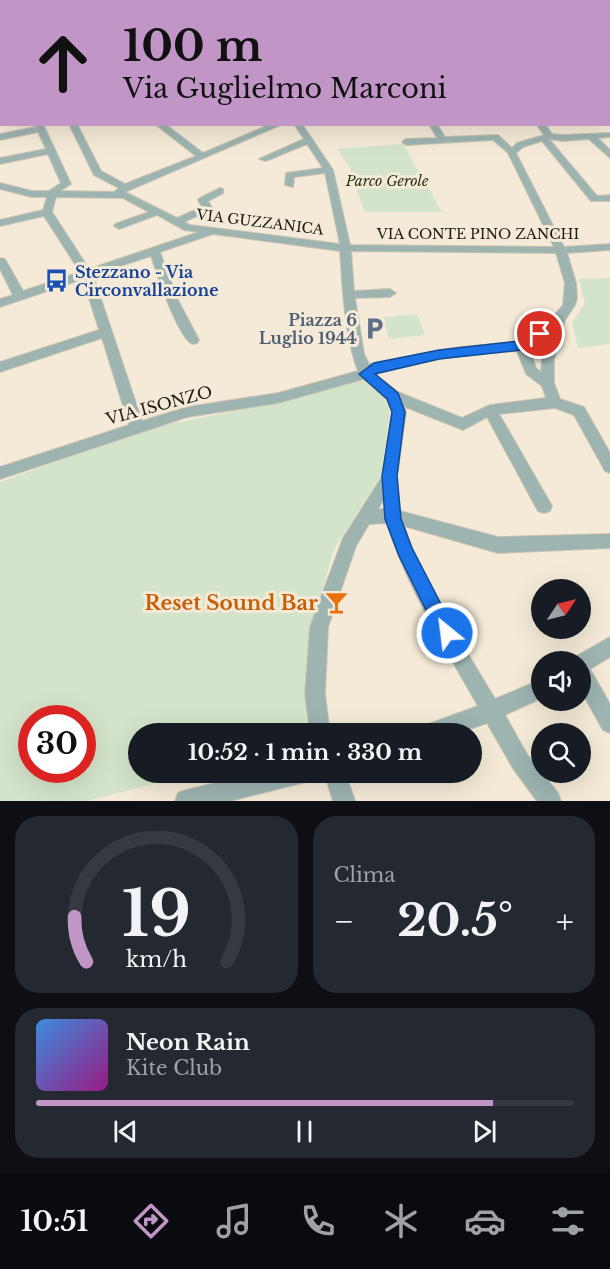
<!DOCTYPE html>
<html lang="it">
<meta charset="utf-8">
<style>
body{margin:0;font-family:"Libre Baskerville",serif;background:#242831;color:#f1f3f6;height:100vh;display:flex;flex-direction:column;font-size:22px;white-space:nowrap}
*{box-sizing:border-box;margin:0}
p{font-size:20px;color:#9ea1a6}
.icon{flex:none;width:33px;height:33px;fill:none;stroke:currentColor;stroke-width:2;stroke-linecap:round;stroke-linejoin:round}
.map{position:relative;height:801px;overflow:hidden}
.sheet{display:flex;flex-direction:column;gap:15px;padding:15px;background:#0d0f14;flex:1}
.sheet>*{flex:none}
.guide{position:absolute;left:0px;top:0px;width:610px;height:126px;box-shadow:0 6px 24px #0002;background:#c196c6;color:#111;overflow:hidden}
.needle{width:39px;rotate:55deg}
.tools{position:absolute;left:531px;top:579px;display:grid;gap:12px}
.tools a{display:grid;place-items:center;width:60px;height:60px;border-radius:50%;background:#171b24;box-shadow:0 6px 24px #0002;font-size:30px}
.speed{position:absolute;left:18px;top:705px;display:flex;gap:12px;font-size:30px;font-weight:700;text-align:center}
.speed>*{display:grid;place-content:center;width:78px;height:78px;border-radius:50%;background:#171b24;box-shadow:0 6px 24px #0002;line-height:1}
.speed .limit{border:9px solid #d22;background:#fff;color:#111}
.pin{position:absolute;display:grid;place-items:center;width:51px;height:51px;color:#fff;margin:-26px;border:3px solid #fff;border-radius:50%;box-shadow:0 2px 6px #0007}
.me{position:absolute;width:66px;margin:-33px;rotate:331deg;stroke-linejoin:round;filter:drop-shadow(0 0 4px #0008)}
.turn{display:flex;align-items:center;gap:21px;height:126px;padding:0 24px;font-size:27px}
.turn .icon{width:78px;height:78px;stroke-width:2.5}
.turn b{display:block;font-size:42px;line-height:51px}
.big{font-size:45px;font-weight:800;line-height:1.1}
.sheet .widget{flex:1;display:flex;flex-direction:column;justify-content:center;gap:9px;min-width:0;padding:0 21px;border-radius:24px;background:#242831}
.sheet .dial{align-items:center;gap:0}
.dial svg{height:156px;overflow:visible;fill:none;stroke:#363941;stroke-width:7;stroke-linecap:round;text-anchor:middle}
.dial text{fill:#f1f3f6;stroke:none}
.song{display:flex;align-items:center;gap:18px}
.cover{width:72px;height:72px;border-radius:9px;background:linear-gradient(135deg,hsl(210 70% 55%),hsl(310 70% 35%))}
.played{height:6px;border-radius:3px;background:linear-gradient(90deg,#c196c6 85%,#363941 85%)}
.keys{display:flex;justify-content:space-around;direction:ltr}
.heat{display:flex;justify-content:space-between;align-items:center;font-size:33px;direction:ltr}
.sheet .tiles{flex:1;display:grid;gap:15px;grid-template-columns:1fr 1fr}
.widget:last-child{grid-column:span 2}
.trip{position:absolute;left:128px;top:723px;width:354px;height:60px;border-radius:30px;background:#171b24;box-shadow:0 6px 24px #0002;font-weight:800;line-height:60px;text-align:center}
.tabs{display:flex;height:96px;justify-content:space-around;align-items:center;background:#090b0e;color:#9ea1a6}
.tabs .icon{width:42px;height:42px}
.tabs .on{color:#c196c6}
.tabs b{font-size:27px;color:#f1f3f6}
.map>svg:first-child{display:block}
.green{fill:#d4e4ca;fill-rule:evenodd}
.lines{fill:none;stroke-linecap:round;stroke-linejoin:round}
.minor-casing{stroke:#cec5b4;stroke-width:2}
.highway-casing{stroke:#cec5b4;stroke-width:3}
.minor{fill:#9db4b1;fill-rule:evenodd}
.highway{fill:#40746f;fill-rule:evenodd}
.rail-casing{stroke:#36322a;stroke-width:2}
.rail{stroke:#f4ead7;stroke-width:1.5;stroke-dasharray:4.5;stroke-linecap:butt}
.route{fill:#1a73e8;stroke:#114b97;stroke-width:1.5}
.labels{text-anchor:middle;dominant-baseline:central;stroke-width:6;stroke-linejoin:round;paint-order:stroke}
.far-park-label{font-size:14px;font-style:italic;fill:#1c3007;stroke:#f4ead7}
.far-street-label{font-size:14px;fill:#1f1c15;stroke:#f4ead7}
.transit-label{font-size:16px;font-weight:bold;fill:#164399;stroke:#f4ead7;text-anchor:start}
.service-label{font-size:16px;font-weight:bold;fill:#4e5e75;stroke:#f4ead7;text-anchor:end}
.street-label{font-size:16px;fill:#1f1c15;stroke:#f4ead7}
.near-food-label{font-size:20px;font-weight:bold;fill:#c56008;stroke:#f4ead7;text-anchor:end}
</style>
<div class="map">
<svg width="610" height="801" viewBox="0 0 610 801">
<rect width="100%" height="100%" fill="#f4ead7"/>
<g class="green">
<path d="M403 144 442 212H364L350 168 337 149Z"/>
<path d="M610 278V344L578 348 572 322 585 304 579 279Z"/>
<path d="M417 314 425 335 389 339 384 317Z"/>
<path d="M367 379 385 396 390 413 381 475 334 549 308 640 306 733 138 734V772L196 773 87 801H0V482L150 428 279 402ZM32 718H82V770H32Z"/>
</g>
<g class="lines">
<defs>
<g id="minor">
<path d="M192 0H210L186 2Z"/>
<path d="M241 0H257L236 2Z"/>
<path d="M276 0H282L283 2H277Z"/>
<path d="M326 0H332L333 2H327Z"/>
<rect x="0" y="16" width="2" height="4"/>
<rect x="609" y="35" width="1" height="5"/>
<rect x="609" y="51" width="1" height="4"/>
<rect x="0" y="78" width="2" height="4"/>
<rect x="609" y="83" width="1" height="4"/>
<rect x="0" y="97" width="2" height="4"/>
<rect x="609" y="101" width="1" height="5"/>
<path d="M0 110H2L0 115Z"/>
<path d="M35 124H43L71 184 60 191 114 192 119 188 94 175 69 124H77L101 171 125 184 196 156 155 124H165L203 153 271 124H283L125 192 177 218 202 207 198 200 200 198 220 188 223 189V193L208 201 212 208 210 210 184 222 190 225 340 244 325 173 294 177 293 187 285 185 286 173 323 168 307 144 266 161 259 159 304 139 294 124H302L333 170 350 245 554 247 508 153 493 140 406 145 402 142 406 139 437 138 429 124H437L445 137 498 135 512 148 517 143 544 135 536 124H545L552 134 563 135 610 133V137L598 138 610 150V158L589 139 563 141 549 139 597 196 610 195V201H591L542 141 523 147 516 153 564 247 610 244V250L567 253 576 283 577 298 575 305 565 320 554 359V383L560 399 584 407 610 453V473L605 471 574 415 555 408 499 414 552 506 550 511 544 513 538 511 487 417 463 430 403 406 406 412 397 476 400 511 498 537 610 534V548L498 553 404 526C424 588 463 644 495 699L542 679V698L505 715 528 756 558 793 561 801H537L514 770 487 723 456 734H417L420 727 478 706C445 647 407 588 387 523L369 524 356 546 328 627 325 694 330 734H310L305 694 310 627 343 538 383 475 392 412 387 399 364 379 278 403 187 417 0 479V467L129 425 102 338 0 372V362L99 330 83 279 0 307V299L13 295 0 269V258L5 259 23 291 80 272 44 216 0 226V220L43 210 47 197H32L0 189V183L32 191H49L61 183 48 154 0 164V158L46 149 38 132 0 140V134L36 127ZM56 197 123 198 149 212 115 224 114 226 119 229 157 215 184 230 199 232 89 269 52 212ZM213 234 340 251C343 291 344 334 358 371L278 393 187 407 142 421 93 275 151 256C156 272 179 340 193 344L197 343 199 340 178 300 160 252ZM351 251 556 253 565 283 563 305 547 324 524 339 520 342 460 347 369 364 364 354 355 298 390 297 396 293 390 289 354 291ZM548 336 542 359 541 372 536 368 529 348ZM517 351 526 374 542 386 546 398 490 405 462 418 398 392 375 374 378 371 460 355ZM384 499 385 509H378Z"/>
<path d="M610 637V657L590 669 610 704V733L603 730 580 689V662H572L573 658Z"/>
<path d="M261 772H316L313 779 306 782 230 801H175L178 793 186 790Z"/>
<path d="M324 772H345L355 801H333Z"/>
</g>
<g id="highway">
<path d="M489 0H513L514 2H490Z"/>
<path d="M543 0H567L568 2H544Z"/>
<rect x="609" y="8" width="1" height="6"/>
</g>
</defs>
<use href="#minor" class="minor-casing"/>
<use href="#highway" class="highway-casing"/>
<use href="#minor" class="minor"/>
<use href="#highway" class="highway"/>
<defs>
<g id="rail">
<path d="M573 2 587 0"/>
<path d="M588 2 601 0"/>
</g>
</defs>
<use href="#rail" class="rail-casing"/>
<use href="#rail" class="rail"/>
</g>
<path class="route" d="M540 330 546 334 544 337 522 350 439 359 375 374 398 393 405 412 397 476 401 519 412 548 456 633 454 640 447 642 441 640 399 556 385 519 382 476 392 412 387 399 359 374 374 363 439 350 519 341Z"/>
<defs>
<symbol id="bus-bare" viewBox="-9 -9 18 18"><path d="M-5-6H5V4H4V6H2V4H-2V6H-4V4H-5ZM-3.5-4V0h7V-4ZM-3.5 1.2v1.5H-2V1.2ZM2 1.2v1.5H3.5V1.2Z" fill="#1a4fb4" stroke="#f4ead7" stroke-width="2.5" paint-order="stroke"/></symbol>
<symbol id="parking-bare" viewBox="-9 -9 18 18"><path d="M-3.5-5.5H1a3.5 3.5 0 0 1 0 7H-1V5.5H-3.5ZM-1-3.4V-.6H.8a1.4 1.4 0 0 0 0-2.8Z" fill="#5c6f8a" stroke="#f4ead7" stroke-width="2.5" paint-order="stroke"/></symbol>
<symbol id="bar-bare" viewBox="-9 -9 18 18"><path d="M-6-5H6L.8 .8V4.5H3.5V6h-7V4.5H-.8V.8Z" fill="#e8710a" stroke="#f4ead7" stroke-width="2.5" paint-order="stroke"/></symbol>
</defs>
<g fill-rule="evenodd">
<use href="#bus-bare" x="40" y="264" width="33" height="33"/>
<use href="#parking-bare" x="358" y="312" width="33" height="33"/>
<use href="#bar-bare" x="320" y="586" width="33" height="33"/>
</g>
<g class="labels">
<g class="far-park-label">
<text x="387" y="181">Parco Gerole</text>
</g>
<g class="far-street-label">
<text transform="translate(260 222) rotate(7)">VIA GUZZANICA</text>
<text x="478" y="234">VIA CONTE PINO ZANCHI</text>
</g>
<g class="transit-label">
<text x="75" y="272">Stezzano - Via<tspan x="75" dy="18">Circonvallazione</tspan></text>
</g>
<g class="service-label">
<text x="357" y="320">Piazza 6<tspan x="357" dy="18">Luglio 1944</tspan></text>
</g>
<g class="street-label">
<text transform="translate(159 405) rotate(-15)">VIA ISONZO</text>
</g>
<g class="near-food-label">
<text x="318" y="603">Reset Sound Bar</text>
</g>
</g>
</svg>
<div class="tools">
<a><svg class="needle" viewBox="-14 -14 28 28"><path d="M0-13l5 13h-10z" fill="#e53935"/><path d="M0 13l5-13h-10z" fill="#9ea1a6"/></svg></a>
<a><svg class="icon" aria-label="sound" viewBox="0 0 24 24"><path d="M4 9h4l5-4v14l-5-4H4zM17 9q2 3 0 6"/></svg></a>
<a><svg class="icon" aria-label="search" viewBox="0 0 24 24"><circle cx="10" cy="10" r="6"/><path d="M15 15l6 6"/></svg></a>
</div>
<div class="speed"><div class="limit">30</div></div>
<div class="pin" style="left:540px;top:334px;background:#d93025"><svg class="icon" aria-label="arrive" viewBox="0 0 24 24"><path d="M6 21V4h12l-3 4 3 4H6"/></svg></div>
<svg class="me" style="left:447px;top:633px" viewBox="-20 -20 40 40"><circle r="17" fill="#1a73e8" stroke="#fff" stroke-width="3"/><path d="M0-11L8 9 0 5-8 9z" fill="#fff"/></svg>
<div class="trip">10:52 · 1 min · 330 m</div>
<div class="guide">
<div class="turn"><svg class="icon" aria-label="ahead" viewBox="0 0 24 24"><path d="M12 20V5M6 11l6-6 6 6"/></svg><div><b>100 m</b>Via Guglielmo Marconi</div></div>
</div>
</div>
<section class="sheet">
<div class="tiles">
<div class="widget dial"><svg viewBox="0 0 100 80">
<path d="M14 69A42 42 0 1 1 86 69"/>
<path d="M14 69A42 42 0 0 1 8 46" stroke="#c196c6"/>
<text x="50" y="56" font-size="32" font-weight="700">19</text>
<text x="50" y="72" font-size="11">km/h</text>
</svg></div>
<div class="widget"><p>Clima</p>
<div class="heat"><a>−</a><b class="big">20.5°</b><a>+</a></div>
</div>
<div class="widget">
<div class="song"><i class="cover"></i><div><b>Neon Rain</b><p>Kite Club</p></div></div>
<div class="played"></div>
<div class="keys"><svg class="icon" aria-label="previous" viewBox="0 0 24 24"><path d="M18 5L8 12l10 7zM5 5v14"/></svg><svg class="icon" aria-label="pause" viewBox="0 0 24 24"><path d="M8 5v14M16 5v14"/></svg><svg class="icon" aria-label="next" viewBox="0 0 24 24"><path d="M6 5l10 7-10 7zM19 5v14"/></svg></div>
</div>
</div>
</section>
<nav class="tabs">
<b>10:51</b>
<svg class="icon on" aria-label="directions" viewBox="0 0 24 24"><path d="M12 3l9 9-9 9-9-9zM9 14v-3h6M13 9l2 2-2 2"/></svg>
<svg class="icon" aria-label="music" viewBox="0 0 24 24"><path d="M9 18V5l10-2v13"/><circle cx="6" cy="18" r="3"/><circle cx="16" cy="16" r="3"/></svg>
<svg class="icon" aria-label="phone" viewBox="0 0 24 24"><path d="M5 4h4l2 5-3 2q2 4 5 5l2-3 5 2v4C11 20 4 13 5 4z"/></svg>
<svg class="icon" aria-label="climate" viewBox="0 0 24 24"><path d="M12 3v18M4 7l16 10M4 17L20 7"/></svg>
<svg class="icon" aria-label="car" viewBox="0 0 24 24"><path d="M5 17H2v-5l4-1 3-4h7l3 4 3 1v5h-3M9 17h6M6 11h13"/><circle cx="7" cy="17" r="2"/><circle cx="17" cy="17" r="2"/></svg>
<svg class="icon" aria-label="filters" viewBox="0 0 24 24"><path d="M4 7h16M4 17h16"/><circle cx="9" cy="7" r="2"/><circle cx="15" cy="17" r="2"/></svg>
</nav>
